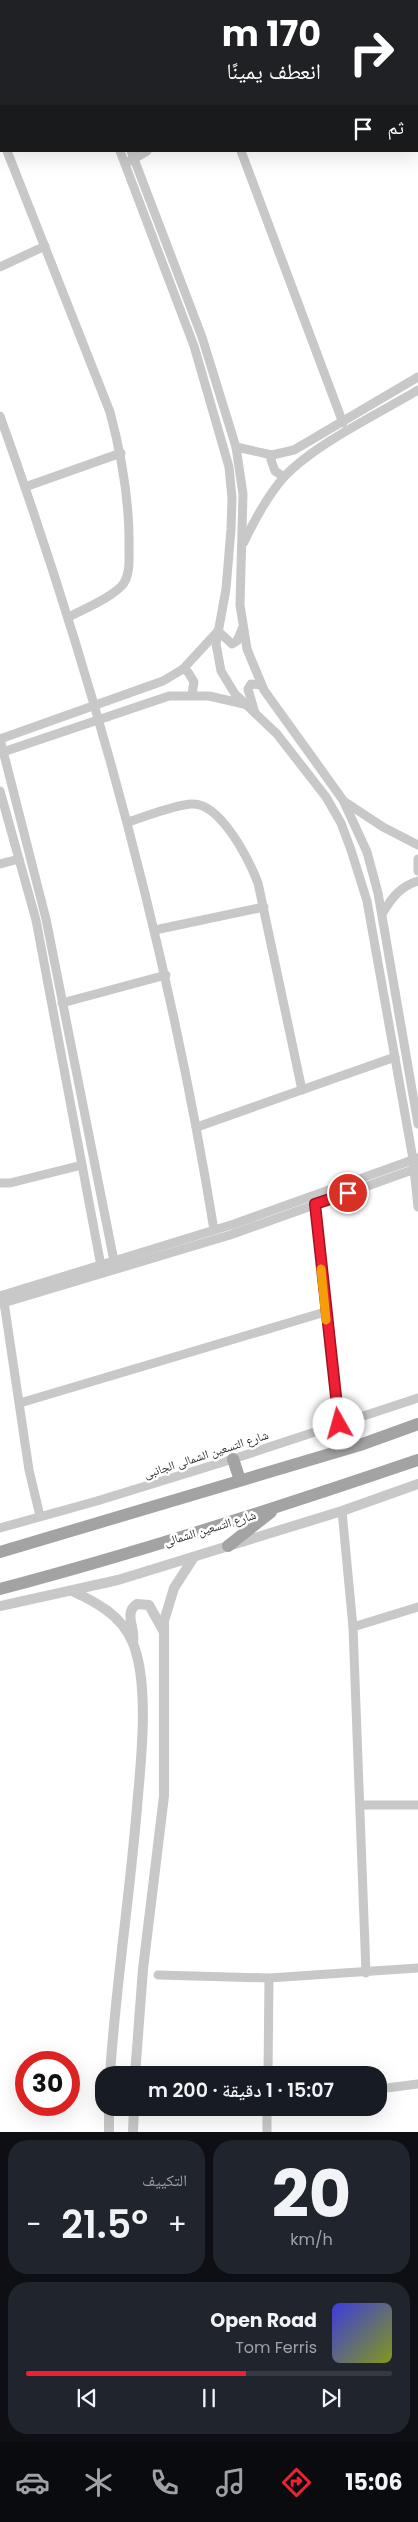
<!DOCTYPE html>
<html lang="ar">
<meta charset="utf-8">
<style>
body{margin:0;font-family:Poppins,"Noto Naskh Arabic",sans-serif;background:#20242c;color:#f1f3f6;direction:rtl;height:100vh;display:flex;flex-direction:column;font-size:19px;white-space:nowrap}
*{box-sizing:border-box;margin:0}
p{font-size:16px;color:#9ea1a6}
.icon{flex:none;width:28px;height:28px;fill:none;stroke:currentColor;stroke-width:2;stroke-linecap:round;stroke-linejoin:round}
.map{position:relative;height:2132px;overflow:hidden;direction:ltr}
.sheet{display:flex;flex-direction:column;gap:8px;padding:8px;background:#0d0f14;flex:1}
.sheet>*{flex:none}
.banner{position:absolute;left:0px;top:0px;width:419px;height:152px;box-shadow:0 5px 20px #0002;direction:rtl;background:#202124;color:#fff;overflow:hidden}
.speed{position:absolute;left:15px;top:2051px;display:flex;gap:10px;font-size:25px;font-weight:700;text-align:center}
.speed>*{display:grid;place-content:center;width:65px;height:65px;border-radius:50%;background:#171b24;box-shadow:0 5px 20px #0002;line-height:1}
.speed .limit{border:8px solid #d22;background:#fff;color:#111}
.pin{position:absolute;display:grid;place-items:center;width:42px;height:42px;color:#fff;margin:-21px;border:2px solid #fff;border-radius:50%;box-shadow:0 1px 5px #0007}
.me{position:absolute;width:55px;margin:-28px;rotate:353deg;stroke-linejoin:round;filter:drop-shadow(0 0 4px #0008)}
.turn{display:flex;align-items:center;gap:18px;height:105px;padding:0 15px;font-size:22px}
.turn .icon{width:65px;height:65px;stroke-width:2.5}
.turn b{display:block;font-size:35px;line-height:42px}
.then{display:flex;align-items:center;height:48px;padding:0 15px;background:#0003;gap:10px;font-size:19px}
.big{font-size:38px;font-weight:600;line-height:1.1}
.sheet .widget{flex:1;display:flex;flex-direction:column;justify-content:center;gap:8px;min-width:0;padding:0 18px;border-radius:20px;background:#20242c}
.sheet .dial{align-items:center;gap:0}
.dial b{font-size:65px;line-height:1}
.song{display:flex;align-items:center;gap:15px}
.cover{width:60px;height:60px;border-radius:8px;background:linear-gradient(135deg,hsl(240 70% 55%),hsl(70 70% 35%))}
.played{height:5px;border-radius:2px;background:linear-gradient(90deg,#f11f33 60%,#363941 60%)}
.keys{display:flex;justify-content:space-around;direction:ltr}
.heat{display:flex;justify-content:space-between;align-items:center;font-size:28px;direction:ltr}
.sheet .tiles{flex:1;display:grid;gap:8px;grid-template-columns:1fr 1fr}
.widget:last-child{grid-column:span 2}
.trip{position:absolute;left:95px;top:2066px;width:292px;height:50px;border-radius:20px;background:#171b24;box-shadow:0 5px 20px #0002;font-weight:600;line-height:50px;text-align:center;direction:rtl}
.tab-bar{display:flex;height:80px;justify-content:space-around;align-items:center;background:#090b0e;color:#9ea1a6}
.tab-bar .icon{width:35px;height:35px}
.tab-bar .current{color:#f11f33}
.tab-bar b{font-size:22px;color:#f1f3f6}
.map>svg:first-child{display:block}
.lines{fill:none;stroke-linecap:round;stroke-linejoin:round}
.minor{stroke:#c8c8c8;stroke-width:9}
.tertiary{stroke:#c8c8c8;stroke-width:10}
.primary{stroke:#a3a3a3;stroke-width:12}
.route-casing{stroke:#9d1421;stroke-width:12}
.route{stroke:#f11f33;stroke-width:9}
.slow{stroke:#f59e0b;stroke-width:9}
.labels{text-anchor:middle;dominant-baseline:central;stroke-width:5;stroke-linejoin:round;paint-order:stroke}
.street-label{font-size:12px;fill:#2b2b2b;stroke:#fff}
</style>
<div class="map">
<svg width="418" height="2132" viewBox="0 0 418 2132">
<rect width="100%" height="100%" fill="#fff"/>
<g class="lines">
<g class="minor">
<path d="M51 0 52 1"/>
<path d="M63 0V1"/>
<path d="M193 1V0"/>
<path d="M372 1 374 0"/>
<path d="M390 1 391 0"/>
<path d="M0 116 1 115"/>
<path d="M0 134 1 137"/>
<path d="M7 151 110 412C122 457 130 502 129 549 129 560 130 573 124 583 115 596 84 609 69 617"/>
<path d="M120 151 194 346 229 467 232 498 231 529 226 589 216 644 221 671 235 694 277 734 326 797 341 823 351 850 367 901 413 1159 418 1207"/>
<path d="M131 151 202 337 236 447 243 494 240 605 247 649 264 690 343 800 367 852 378 893 418 1124"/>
<path d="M241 151 343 423"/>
<path d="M130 161 147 151"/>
<path d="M0 267 45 246"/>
<path d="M0 416C95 681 169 952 214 1230"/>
<path d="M236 447 272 455 294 450 418 377"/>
<path d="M272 455 271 460 275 471 284 477"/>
<path d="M25 487 121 453"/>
<path d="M244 542C255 519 267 496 284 477 315 444 378 414 418 390"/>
<path d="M183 669 188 672 194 682 192 694"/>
<path d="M255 713 248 689 251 684 261 685"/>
<path d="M0 739 46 919 114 1261"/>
<path d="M0 739 163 681 183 669 218 631 232 644 237 641 242 629"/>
<path d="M0 753 169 696H209L244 704"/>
<path d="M0 791 36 920 101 1266"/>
<path d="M345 802 383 827 418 845"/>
<path d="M128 822C148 816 170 806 191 804 220 801 249 860 258 883L302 1090"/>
<path d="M418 859V871"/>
<path d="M0 864 19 859"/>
<path d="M382 914C391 899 400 886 418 881"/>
<path d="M155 930 264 907"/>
<path d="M62 1003 166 975"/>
<path d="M197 1127 395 1057"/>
<path d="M0 1183H10L82 1165"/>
<path d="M315 1204 339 1424"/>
<path d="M0 1296 234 1224 418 1158"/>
<path d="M4 1302 29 1470 40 1516"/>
<path d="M0 1304 230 1235 418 1168"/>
<path d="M20 1403 325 1312"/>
<path d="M342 1511 353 1627 366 1973"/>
<path d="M0 1528 97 1501 233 1459 418 1398"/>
<path d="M353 1627 418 1607"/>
<path d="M361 1805H418"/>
<path d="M158 1975 269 1978 418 1968"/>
<path d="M268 2075 269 1978"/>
<path d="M379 2089 418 2084"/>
<path d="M267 2132V2108"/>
</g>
<g class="tertiary">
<path d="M72 1591C96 1602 121 1615 132 1641 149 1679 142 1753 138 1795 131 1889 116 1981 110 2075"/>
<path d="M0 1606 118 1580 342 1511 418 1484"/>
<path d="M133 1642C136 1628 123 1613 137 1604L149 1605 164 1632"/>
<path d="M135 2075 143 1969 164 1796V1621L174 1588 194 1557"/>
<path d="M109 2132V2108"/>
<path d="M133 2132 134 2108"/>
</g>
<g class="primary">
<path d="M233 1459 240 1480"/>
<path d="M228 1546 271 1512"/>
<path d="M0 1552 360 1445 418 1424"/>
<path d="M0 1589C141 1552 280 1507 418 1460"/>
</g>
</g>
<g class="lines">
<defs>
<path id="route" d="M339 1424 315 1204 348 1193"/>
</defs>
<use href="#route" class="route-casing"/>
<use href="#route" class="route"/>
<path class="slow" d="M321 1269 326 1320"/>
</g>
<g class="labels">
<g class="street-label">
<text transform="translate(206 1454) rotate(-18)">شارع التسعين الشمالى الجانبى</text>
<text transform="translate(210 1528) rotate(-17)">شارع التسعين الشمالى</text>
</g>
</g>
</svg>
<div class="speed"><div class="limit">30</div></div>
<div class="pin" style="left:348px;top:1193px;background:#d93025"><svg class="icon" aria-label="arrive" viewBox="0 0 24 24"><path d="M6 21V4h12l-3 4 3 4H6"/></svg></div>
<svg class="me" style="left:339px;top:1424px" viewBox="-20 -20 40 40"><circle r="19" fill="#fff"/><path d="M0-13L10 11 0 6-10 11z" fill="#f11f33"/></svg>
<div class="trip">15:07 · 1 دقيقة · 200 m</div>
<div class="banner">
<div class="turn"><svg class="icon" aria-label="right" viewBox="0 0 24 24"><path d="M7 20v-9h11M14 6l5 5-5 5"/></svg><div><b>170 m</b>انعطف يمينًا</div></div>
<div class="then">ثم<svg class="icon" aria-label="arrive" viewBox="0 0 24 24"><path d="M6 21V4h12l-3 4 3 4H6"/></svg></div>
</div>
</div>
<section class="sheet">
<div class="tiles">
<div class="widget dial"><b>20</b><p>km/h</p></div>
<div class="widget"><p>التكييف</p>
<div class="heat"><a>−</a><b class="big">21.5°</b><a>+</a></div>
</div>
<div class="widget">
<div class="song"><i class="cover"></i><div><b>Open Road</b><p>Tom Ferris</p></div></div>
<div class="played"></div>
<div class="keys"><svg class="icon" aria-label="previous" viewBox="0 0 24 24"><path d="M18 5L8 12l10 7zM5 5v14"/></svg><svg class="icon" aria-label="pause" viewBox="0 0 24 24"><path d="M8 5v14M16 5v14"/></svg><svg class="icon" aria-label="next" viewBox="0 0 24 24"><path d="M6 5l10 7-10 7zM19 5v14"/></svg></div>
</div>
</div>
</section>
<nav class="tab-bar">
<b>15:06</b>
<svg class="icon current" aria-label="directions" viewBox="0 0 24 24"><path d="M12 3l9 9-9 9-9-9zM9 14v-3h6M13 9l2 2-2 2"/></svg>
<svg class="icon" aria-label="music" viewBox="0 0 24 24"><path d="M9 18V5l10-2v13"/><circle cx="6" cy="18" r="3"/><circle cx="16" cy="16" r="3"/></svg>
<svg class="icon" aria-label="phone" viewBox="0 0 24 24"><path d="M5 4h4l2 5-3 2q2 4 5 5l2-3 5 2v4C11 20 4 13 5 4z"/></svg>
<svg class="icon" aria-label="climate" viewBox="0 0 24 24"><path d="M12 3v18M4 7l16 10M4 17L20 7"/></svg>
<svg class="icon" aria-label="car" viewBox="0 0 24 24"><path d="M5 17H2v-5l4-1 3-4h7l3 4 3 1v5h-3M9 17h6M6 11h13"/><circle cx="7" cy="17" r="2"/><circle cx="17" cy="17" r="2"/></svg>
</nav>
